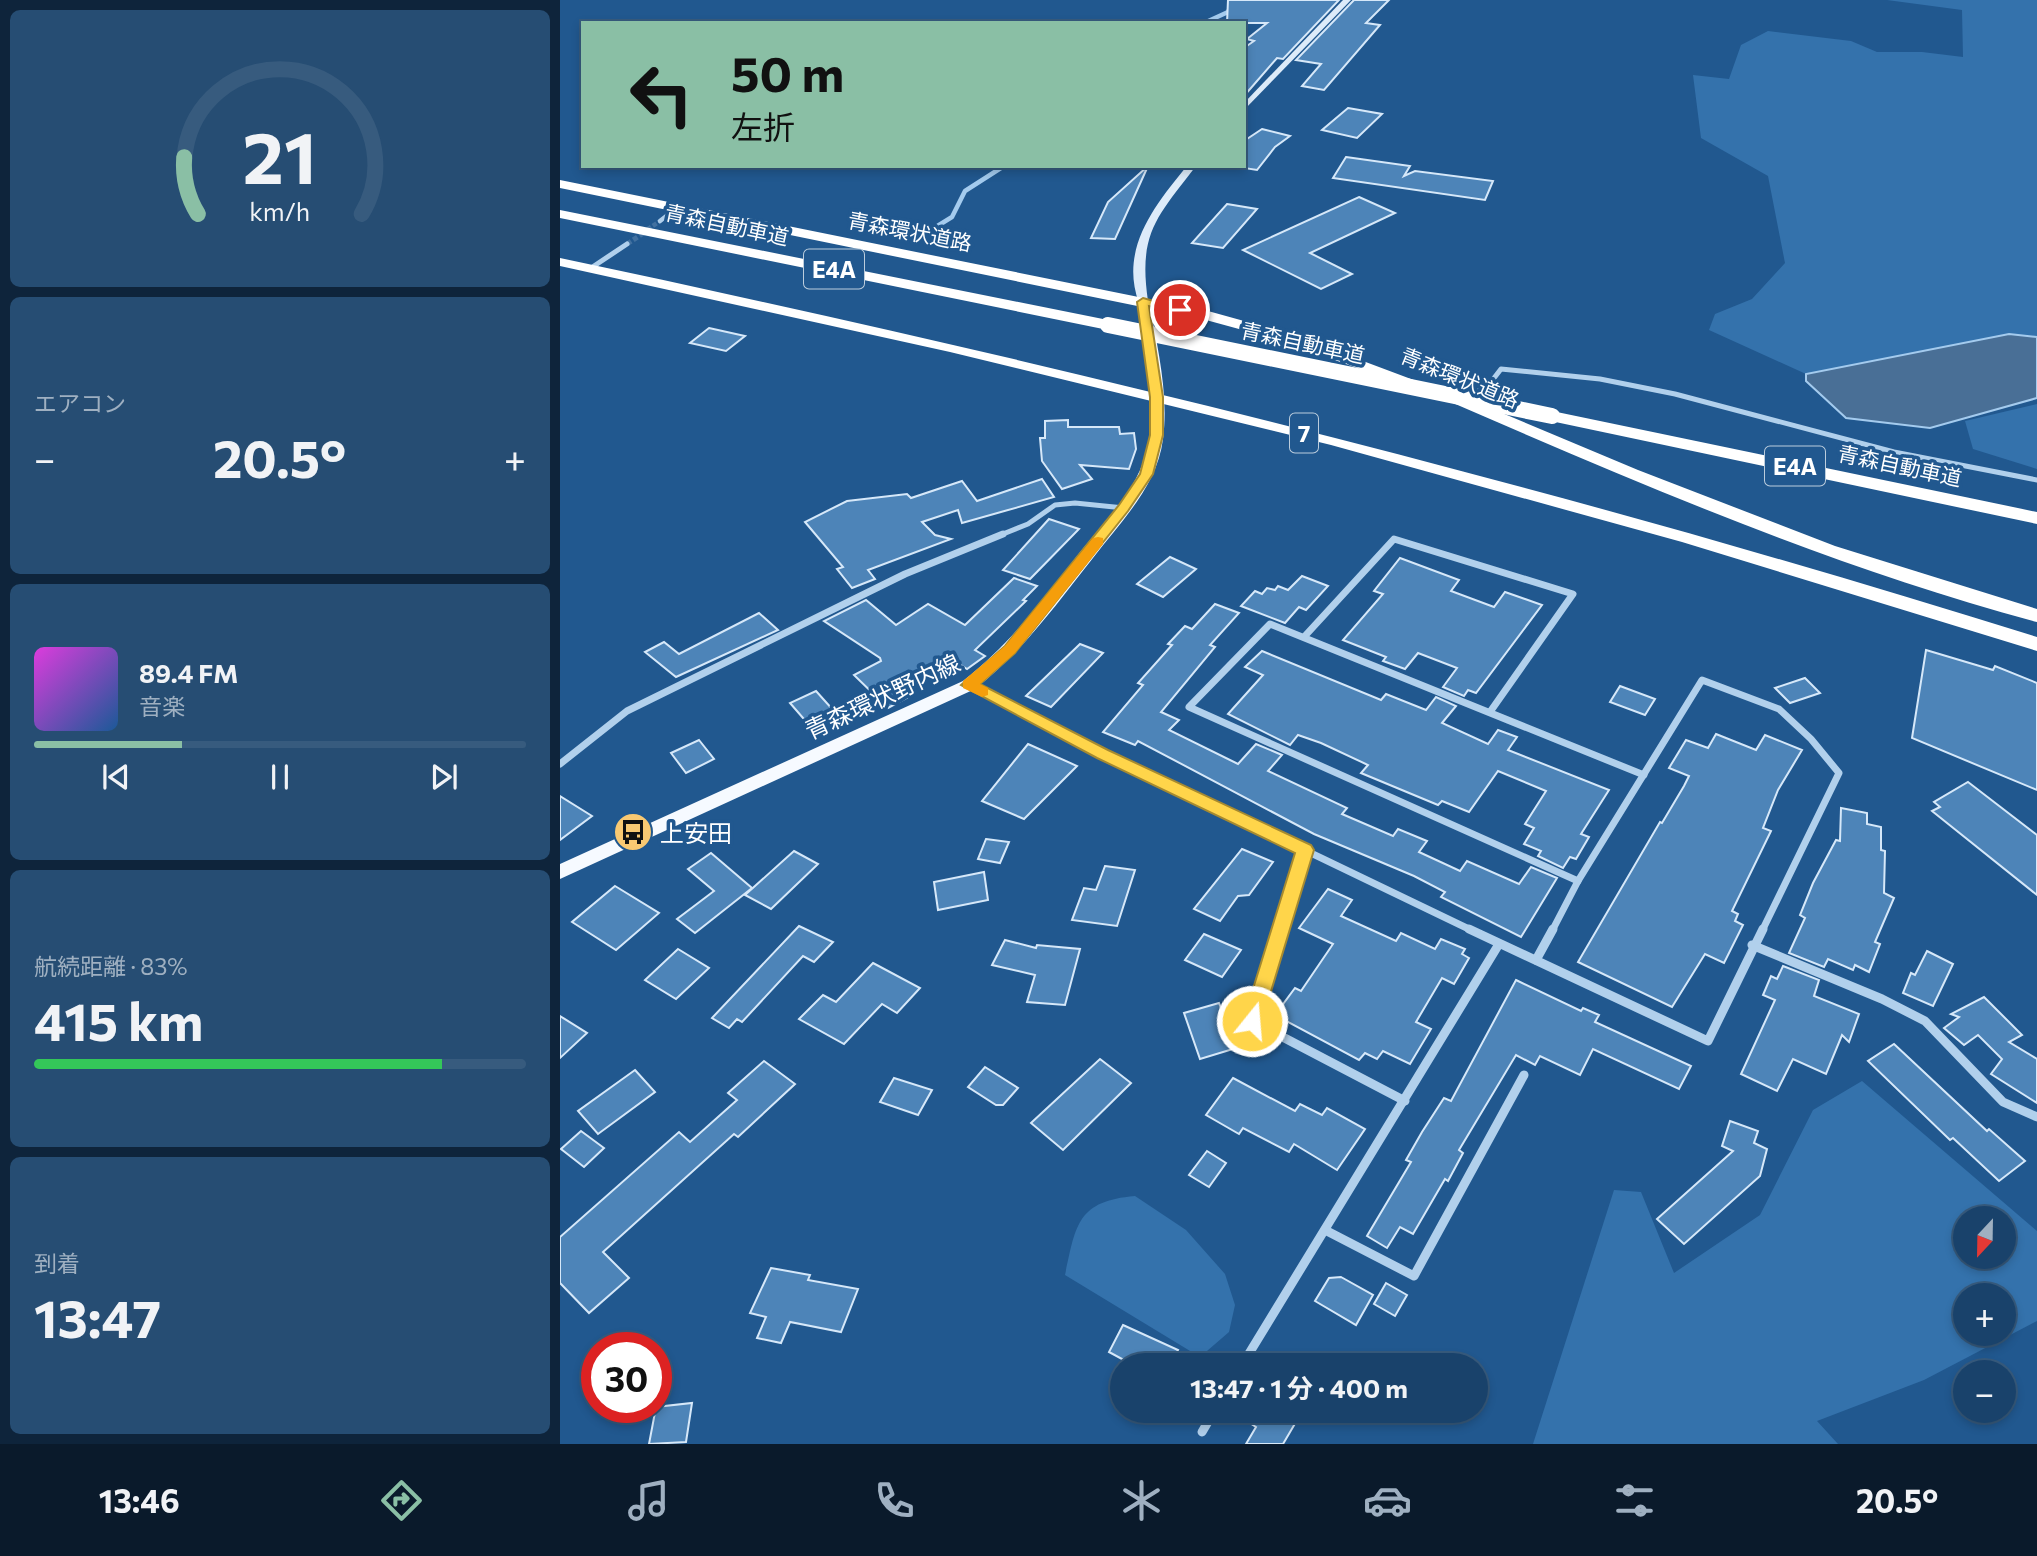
<!DOCTYPE html>
<html lang="ja">
<meta charset="utf-8">
<style>
body{margin:0;font-family:Commissioner,"Noto Sans JP",sans-serif;background:#264d73;color:#f1f3f6;height:100vh;display:flex;flex-direction:column;font-size:26px;white-space:nowrap}
*{box-sizing:border-box;margin:0}
p{font-size:23px;color:#9fb0c1}
.icon{flex:none;width:38px;height:38px;fill:none;stroke:currentColor;stroke-width:2;stroke-linecap:round;stroke-linejoin:round}
.map{position:relative;flex:1;overflow:hidden}
.panel{display:flex;flex-direction:column;gap:10px;padding:10px;background:#0e243b;width:560px}
.panel>*{flex:none}
.guide{position:absolute;left:21px;top:21px;width:665px;height:147px;border-radius:0px;box-shadow:0 4px 10px #0003,0 0 0 2px #375b7e;background:#8abfa5;color:#111;overflow:hidden}
.needle{width:46px;rotate:202deg}
.fabs{position:absolute;left:1393px;top:1206px;display:grid;gap:14px}
.fabs a{display:grid;place-items:center;width:63px;height:63px;border-radius:50%;background:#19426b;box-shadow:0 4px 10px #0003,0 0 0 2px #375b7e;font-size:35px}
.speed{position:absolute;left:21px;top:1332px;display:flex;gap:14px;font-size:35px;font-weight:700;text-align:center}
.speed>*{display:grid;place-content:center;width:91px;height:91px;border-radius:50%;background:#19426b;box-shadow:0 4px 10px #0003,0 0 0 2px #375b7e;line-height:1}
.speed .limit{border:10px solid #d22;background:#fff;color:#111}
.pin{position:absolute;display:grid;place-items:center;width:60px;height:60px;color:#fff;margin:-30px;border:4px solid #fff;border-radius:50%;box-shadow:0 2px 7px #0007}
.me{position:absolute;width:77px;margin:-38px;rotate:17deg;stroke-linejoin:round;filter:drop-shadow(0 0 5px #0008)}
.turn{display:flex;align-items:center;gap:24px;height:147px;padding:0 35px;font-size:32px}
.turn .icon{width:91px;height:91px;stroke-width:2.5}
.turn b{display:block;font-size:49px;line-height:60px}
.big{font-size:52px;font-weight:700;line-height:1.1}
.panel .card{flex:1;display:flex;flex-direction:column;justify-content:center;gap:10px;min-width:0;padding:0 24px;border-radius:10px;background:#264d73}
.panel .dial{align-items:center;gap:0}
.dial svg{height:182px;overflow:visible;fill:none;stroke:#375b7e;stroke-width:7;stroke-linecap:round;text-anchor:middle}
.dial text{fill:#f1f3f6;stroke:none}
.song{display:flex;align-items:center;gap:21px}
.cover{width:84px;height:84px;border-radius:10px;background:linear-gradient(135deg,hsl(300 70% 55%),hsl(210 70% 35%))}
.played{height:7px;border-radius:4px;background:linear-gradient(90deg,#8abfa5 30%,#375b7e 30%)}
.keys{display:flex;justify-content:space-around;direction:ltr}
.heat{display:flex;justify-content:space-between;align-items:center;font-size:38px;direction:ltr}
.charge{height:10px;border-radius:5px;background:linear-gradient(90deg,#34c759 83%,#375b7e 0)}
.trip{position:absolute;left:550px;top:1353px;width:378px;height:70px;border-radius:35px;background:#19426b;box-shadow:0 4px 10px #0003,0 0 0 2px #375b7e;font-weight:700;line-height:70px;text-align:center}
.menu{display:flex;height:112px;justify-content:space-around;align-items:center;background:#0a1a2b;color:#9fb0c1}
.menu .icon{width:49px;height:49px}
.menu .selected{color:#8abfa5}
.menu b{font-size:32px;color:#f1f3f6}
main{display:flex;flex:1;min-height:0}
.map>svg:first-child{display:block}
.green{fill:#3472ac;fill-rule:evenodd}
.water{fill:#496f96;stroke:#a4cbee;stroke-width:2}
.lines{fill:none;stroke-linecap:round;stroke-linejoin:round}
.stream-far1{stroke:#a4cbee;stroke-width:4.5}
.stream{stroke:#a4cbee;stroke-width:5}
.building{fill:#4d84b8;stroke:#d6e8f9;stroke-width:2}
.street-tunnel-far1{stroke:#4271a0;stroke-width:4.5;stroke-dasharray:4.5 2;stroke-linecap:butt}
.street-tunnel{stroke:#4271a0;stroke-width:5;stroke-dasharray:5 2.5;stroke-linecap:butt}
.street-far3{stroke:#b1d0ec;stroke-width:4.5}
.street-far2{stroke:#b1d0ec;stroke-width:5}
.street-far1{stroke:#b1d0ec;stroke-width:7}
.street{stroke:#b1d0ec;stroke-width:9}
.secondary{fill:#ddebf9;fill-rule:evenodd}
.primary{fill:#f6faff;fill-rule:evenodd}
.highway{fill:#fff;fill-rule:evenodd}
.highway-bridge{stroke:#fff;stroke-width:16}
.route{fill:#ffd54a;stroke:#a68a30;stroke-width:2}
.slow{fill:#f59e0b}
.labels{text-anchor:middle;dominant-baseline:central;stroke-width:7;stroke-linejoin:round;paint-order:stroke}
.far-street-label{font-size:21px;fill:#fff;stroke:#21588f}
.shield{fill:#21588f;stroke:#bccddd;stroke-width:2}
.shield-label{font-size:23px;font-weight:bold;fill:#fff}
.street-label{font-size:24px;fill:#fff;stroke:#21588f}
.poi-label{font-size:24px;fill:#fff;stroke:#21588f;text-anchor:start}
</style>
<main>
<section class="panel">
<div class="card dial"><svg viewBox="0 0 100 80">
<path d="M14 69A42 42 0 1 1 86 69"/>
<path d="M14 69A42 42 0 0 1 8 44" stroke="#8abfa5"/>
<text x="50" y="56" font-size="32" font-weight="700">21</text>
<text x="50" y="72" font-size="11">km/h</text>
</svg></div>
<div class="card"><p>エアコン</p>
<div class="heat"><a>−</a><b class="big">20.5°</b><a>+</a></div>
</div>
<div class="card">
<div class="song"><i class="cover"></i><div><b>89.4 FM</b><p>音楽</p></div></div>
<div class="played"></div>
<div class="keys"><svg class="icon" aria-label="previous" viewBox="0 0 24 24"><path d="M18 5L8 12l10 7zM5 5v14"/></svg><svg class="icon" aria-label="pause" viewBox="0 0 24 24"><path d="M8 5v14M16 5v14"/></svg><svg class="icon" aria-label="next" viewBox="0 0 24 24"><path d="M6 5l10 7-10 7zM19 5v14"/></svg></div>
</div>
<div class="card"><p>航続距離 · 83%</p><b class="big">415 km</b><div class="charge"></div></div>
<div class="card"><p>到着</p><b class="big">13:47</b></div>
</section>
<div class="map">
<svg width="1477" height="1444" viewBox="0 0 1477 1444">
<rect width="100%" height="100%" fill="#21588f"/>
<g class="green">
<path d="M1327 0H1477V337L1449 334 1246 374 1149 330 1155 314 1192 299 1225 263 1208 176 1141 138 1133 75 1169 79 1181 45 1208 31 1291 41 1317 52H1362L1403 57 1402 10Z"/>
<path d="M1477 404V469L1413 449 1405 421Z"/>
<path d="M1302 1081 1477 1231V1321L1364 1380 1257 1421 1278 1444H973L1054 1190 1081 1192 1114 1273 1200 1215 1253 1110ZM1405 1218H1444V1256H1405ZM1405 1295H1444V1334H1405Z"/>
<path d="M575 1196 626 1230 665 1274 675 1305 669 1332 640 1357 505 1275C516 1225 517 1201 575 1196Z"/>
</g>
<path class="water" d="M1449 334 1477 337V398L1370 428 1286 418 1246 381V374Z"/>
<g class="lines">
<g class="stream-far1">
<path d="M644 23 668 12 671 6"/>
<path d="M366 233 392 217 405 191 444 166"/>
</g>
<path class="stream" d="M366 233 369 232"/>
</g>
<g class="building">
<path d="M668 0H779L723 59 717 58 684 96V48L694 41 687 39 707 23H667Z"/>
<path d="M794 0H829L806 23 820 25 764 90 742 86 761 64 736 60Z"/>
<path d="M788 108 822 114 797 138 762 130Z"/>
<path d="M702 129 730 136 715 147 697 170 684 168V141Z"/>
<path d="M786 157 850 166 844 176 855 171 933 181 925 200 773 178Z"/>
<path d="M588 166 555 239 531 238 548 202Z"/>
<path d="M799 197 835 213 750 253 792 274 761 289 683 250Z"/>
<path d="M667 204 697 209 663 248 632 243Z"/>
<path d="M149 328 185 336 166 351 130 343Z"/>
<path d="M508 420V427H559L560 434 574 433 576 449 569 469 520 465 532 479 502 489 482 461 480 438H485V421Z"/>
<path d="M482 479 494 497 402 523 398 510 362 522 375 535 391 539 308 570 315 579 292 588 277 569 283 567 245 522 287 501 347 494 351 498 402 481 417 501Z"/>
<path d="M489 519 519 529 470 579 443 570Z"/>
<path d="M610 557 636 569 603 597 577 584Z"/>
<path d="M840 558 899 580 891 591 934 607 945 592 982 605 916 693 908 690 904 696 883 687 897 668 858 653 845 669 823 661 826 657 783 640 823 594 814 591Z"/>
<path d="M742 576 768 586 746 610 739 607 725 623 681 606 695 591 702 594 707 588 715 590 718 586 728 590Z"/>
<path d="M454 578 477 586 463 600 466 601 415 650 425 656 407 669 393 660 345 692 350 696 328 708 294 675 321 661 320 658 264 621 306 600 336 625 368 604 405 625Z"/>
<path d="M655 604 679 613 650 645 655 647 601 712 619 720 609 730 678 764 696 744 722 755 708 771 787 808 782 814 833 836 838 829 867 841 859 852 900 871 907 861 959 884 971 867 997 878 961 937 881 897 885 892 854 876 754 834 578 741 575 745 543 732 583 685 578 683 612 645 608 644 625 626 632 629Z"/>
<path d="M199 613 218 630 116 677 85 652 104 642 119 654Z"/>
<path d="M520 644 543 653 491 707 466 696Z"/>
<path d="M1366 650 1433 670 1435 666 1477 683V790L1352 738Z"/>
<path d="M702 651 821 700 826 694 866 710 876 697 896 706 882 723 928 744 938 730 957 737 948 750 1049 790 1021 834 1029 837 1016 859 1010 857 1003 868 978 856 981 851 964 844 974 828 965 824 986 791 938 771 909 812 882 801 878 805 801 773 808 765 761 743 738 735 730 745 668 714 703 675 685 667Z"/>
<path d="M1245 678 1260 693 1230 703 1215 688Z"/>
<path d="M1060 686 1095 699 1085 715 1050 702Z"/>
<path d="M256 691 282 720 256 733 230 703Z"/>
<path d="M1156 734 1196 750 1205 735 1242 750 1218 790 1203 828 1211 831 1172 911 1178 914 1175 921 1183 925 1164 963 1145 954 1112 1007 1018 962 1100 822 1102 823 1124 786 1129 776 1109 768 1126 740 1148 748Z"/>
<path d="M139 740 154 759 126 773 111 753Z"/>
<path d="M468 744 517 766 464 819 422 801Z"/>
<path d="M1408 782 1477 835V895L1372 811 1380 807 1374 802Z"/>
<path d="M0 796 32 816 0 840Z"/>
<path d="M1281 808 1307 813V824L1321 827V850L1325 851 1324 893 1334 898 1315 942 1320 944 1309 972 1295 965 1293 970 1268 959 1264 967 1229 953 1245 918 1240 915 1253 883 1276 840 1280 841Z"/>
<path d="M426 839 449 842 440 863 418 859Z"/>
<path d="M682 849 713 862 689 895 678 896 660 921 634 909Z"/>
<path d="M234 851 258 864 211 909 185 895Z"/>
<path d="M151 853 192 888 135 933 117 919 154 891 128 869Z"/>
<path d="M545 866 575 870 557 926 512 920 524 888 536 890Z"/>
<path d="M424 872 428 900 378 910 374 882Z"/>
<path d="M55 886 99 913 56 950 12 922Z"/>
<path d="M768 889 792 900 781 916 836 941 841 933 875 949 881 939 905 949 902 954 909 958 894 984 882 978 856 1022 871 1029 850 1064 823 1051 817 1059 805 1053 799 1060 715 1015 735 988 741 991 773 944 739 928Z"/>
<path d="M239 926 273 942 254 962 243 956 182 1022 177 1019 169 1028 152 1018Z"/>
<path d="M644 934 681 950 662 977 625 960Z"/>
<path d="M445 940 476 948 477 945 520 949 505 1005 467 1002 475 975 432 965Z"/>
<path d="M118 949 149 968 116 999 85 980Z"/>
<path d="M1367 951 1393 964 1373 1006 1343 993 1351 973 1355 975Z"/>
<path d="M313 963 360 988 337 1013 322 1004 284 1044 239 1019 263 995 276 1002Z"/>
<path d="M1223 966 1259 980 1254 996 1299 1014 1289 1042 1282 1035 1266 1074 1233 1059 1217 1091 1181 1074 1215 1000 1203 995 1211 976 1217 979Z"/>
<path d="M956 980 1021 1011 1023 1008 1039 1015 1035 1022 1131 1066 1119 1089 1033 1049 1020 1075 980 1056 975 1065 956 1055 899 1150 903 1153 888 1181 885 1179 853 1234 840 1227 827 1248 807 1236 851 1162 846 1160 862 1132 884 1098 891 1101Z"/>
<path d="M1424 997 1462 1035 1449 1042 1477 1059V1103L1431 1074 1442 1059 1418 1035 1404 1045 1384 1028 1399 1017 1391 1014Z"/>
<path d="M659 1003 673 1040V1049L640 1059 624 1013Z"/>
<path d="M0 1016 27 1033 0 1058Z"/>
<path d="M1334 1044 1427 1131 1429 1129 1465 1161 1439 1181 1393 1138 1390 1140 1308 1061Z"/>
<path d="M540 1059 571 1083 503 1150 471 1123Z"/>
<path d="M204 1061 235 1084 178 1137 174 1134 43 1252 69 1278 29 1313 0 1283V1237L119 1132 130 1142 177 1100 168 1093Z"/>
<path d="M425 1067 458 1088 443 1105H436L408 1087Z"/>
<path d="M75 1070 95 1092 38 1134 18 1111Z"/>
<path d="M334 1078 372 1090 358 1115 320 1102Z"/>
<path d="M673 1078 735 1111 740 1104 762 1115 767 1108 805 1129 777 1170 734 1144 729 1152 683 1128 679 1134 646 1115Z"/>
<path d="M1170 1121 1198 1131 1194 1143 1207 1149 1200 1176 1124 1244 1097 1219 1173 1151 1162 1146Z"/>
<path d="M21 1131 44 1148 24 1167 1 1149Z"/>
<path d="M647 1151 666 1163 649 1187 629 1175Z"/>
<path d="M211 1268 250 1275 248 1280 298 1289 281 1332 230 1322 221 1343 197 1338 206 1317 190 1313Z"/>
<path d="M781 1277 813 1295 796 1325 755 1301 769 1278Z"/>
<path d="M826 1283 847 1295 835 1316 814 1304Z"/>
<path d="M563 1325 618 1350 610 1365H573L549 1352Z"/>
<path d="M132 1403 126 1442 89 1444 96 1407Z"/>
<path d="M669 1410H743L723 1444H686L696 1427Z"/>
</g>
<g class="lines">
<path class="street-tunnel-far1" d="M82 233 100 221"/>
<path class="street-tunnel" d="M67 244 85 232"/>
<path class="street-far3" d="M100 221 118 207"/>
<g class="street-far2">
<path d="M31 268 67 244"/>
<path d="M910 397 931 382 941 369 1040 379 1115 394 1334 452 1477 480"/>
<path d="M438 536 468 524 495 505 515 503 564 508"/>
</g>
<g class="street-far1">
<path d="M744 637 834 539 1013 594 930 712"/>
<path d="M410 685 593 777 913 931"/>
<path d="M0 764 67 711 345 574 443 534"/>
<path d="M1018 881 629 707 710 624 1084 775"/>
<path d="M720 931 745 850"/>
<path d="M992 931 1018 881 1142 680 1219 709 1251 739 1279 773 1202 931"/>
</g>
<g class="street">
<path d="M721 929 692 1021 845 1101"/>
<path d="M909 929 1148 1041 1203 929"/>
<path d="M1192 945 1322 999 1365 1021 1443 1102 1477 1117"/>
<path d="M976 960 993 929"/>
<path d="M765 1230 854 1276 964 1075"/>
<path d="M682 1365 939 944"/>
<path d="M642 1432 655 1410"/>
</g>
<g class="secondary">
<path d="M783 0H791L684 110V103Z"/>
<path d="M627 166H636C597 217 578 233 588 301L579 303C559 249 595 205 627 166Z"/>
</g>
<path class="primary" d="M583 297 589 301C597 346 609 393 603 439 597 487 561 521 533 558 496 605 462 652 415 689L0 879V864L403 681C450 644 485 598 521 551 548 518 580 488 588 444 598 397 584 347 577 301Z"/>
<g class="highway">
<path d="M0 180 648 311 731 334 867 385 865 388H853L719 340 646 320 0 188Z"/>
<path d="M0 210 548 320 556 325 548 330 0 218Z"/>
<path d="M0 258C501 364 989 484 1477 637V651L1122 542 771 445 390 352 0 266Z"/>
<path d="M899 395 1078 470 1275 546 1477 609V622C1276 568 1084 486 893 403V397Z"/>
<path d="M992 411 1477 512V524L986 420 984 416Z"/>
</g>
<path class="highway-bridge" d="M548 325 992 416"/>
</g>
<path class="route" d="M583 298 626 310 620 314 589 306 603 397V435L593 474 568 511 455 653 420 684 548 750 751 845 754 850 702 1021 699 1027H686L683 1021 735 853 537 758 401 685 445 646 559 505 580 474 590 435V397L577 302Z"/>
<path class="slow" d="M538 537 543 538V544L455 653 420 684 428 688V695L422 697 403 688V681L445 646 533 538Z"/>
<defs>
<symbol id="bus-disc" viewBox="-11 -11 22 22"><circle r="9.5" fill="#f9c972" stroke="#21588f"/><path d="M-5-6H5V4H4V6H2V4H-2V6H-4V4H-5ZM-3.5-4V0h7V-4ZM-3.5 1.2v1.5H-2V1.2ZM2 1.2v1.5H3.5V1.2Z" fill="#111"/></symbol>
</defs>
<g fill-rule="evenodd">
<use href="#bus-disc" x="51" y="810" width="44" height="44"/>
</g>
<g class="labels">
<g class="far-street-label">
<text transform="translate(167 224) rotate(12)">青森自動車道</text>
<text transform="translate(350 231) rotate(11)">青森環状道路</text>
<text transform="translate(743 342) rotate(12)">青森自動車道</text>
<text transform="translate(900 377) rotate(22)">青森環状道路</text>
<text transform="translate(1340 465) rotate(12)">青森自動車道</text>
</g>
<g class="shield">
<rect x="244" y="249.5" width="60" height="39" rx="5"/>
<rect x="730" y="413.5" width="28" height="39" rx="5"/>
<rect x="1205" y="446.5" width="60" height="39" rx="5"/>
</g>
<g class="shield-label">
<text x="274" y="269">E4A</text>
<text x="744" y="433">7</text>
<text x="1235" y="466">E4A</text>
</g>
<g class="street-label">
<text transform="translate(322 696) rotate(-25)">青森環状野内線</text>
</g>
<g class="poi-label">
<text x="100" y="832">上安田</text>
</g>
</g>
</svg>
<div class="fabs">
<a><svg class="needle" viewBox="-14 -14 28 28"><path d="M0-13l5 13h-10z" fill="#e53935"/><path d="M0 13l5-13h-10z" fill="#9fb0c1"/></svg></a>
<a>+</a>
<a>−</a>
</div>
<div class="speed"><div class="limit">30</div></div>
<div class="pin" style="left:620px;top:310px;background:#d93025"><svg class="icon" aria-label="arrive" viewBox="0 0 24 24"><path d="M6 21V4h12l-3 4 3 4H6"/></svg></div>
<svg class="me" style="left:692px;top:1021px" viewBox="-20 -20 40 40"><circle r="17" fill="#ffd54a" stroke="#fff" stroke-width="3"/><path d="M0-11L8 9 0 5-8 9z" fill="#fff"/></svg>
<div class="trip">13:47 · 1 分 · 400 m</div>
<div class="guide">
<div class="turn"><svg class="icon" aria-label="left" viewBox="0 0 24 24"><path d="M17 20v-9H6M10 6l-5 5 5 5"/></svg><div><b>50 m</b>左折</div></div>
</div>
</div>
</main>
<nav class="menu">
<b>13:46</b>
<svg class="icon selected" aria-label="directions" viewBox="0 0 24 24"><path d="M12 3l9 9-9 9-9-9zM9 14v-3h6M13 9l2 2-2 2"/></svg>
<svg class="icon" aria-label="music" viewBox="0 0 24 24"><path d="M9 18V5l10-2v13"/><circle cx="6" cy="18" r="3"/><circle cx="16" cy="16" r="3"/></svg>
<svg class="icon" aria-label="phone" viewBox="0 0 24 24"><path d="M5 4h4l2 5-3 2q2 4 5 5l2-3 5 2v4C11 20 4 13 5 4z"/></svg>
<svg class="icon" aria-label="climate" viewBox="0 0 24 24"><path d="M12 3v18M4 7l16 10M4 17L20 7"/></svg>
<svg class="icon" aria-label="car" viewBox="0 0 24 24"><path d="M5 17H2v-5l4-1 3-4h7l3 4 3 1v5h-3M9 17h6M6 11h13"/><circle cx="7" cy="17" r="2"/><circle cx="17" cy="17" r="2"/></svg>
<svg class="icon" aria-label="filters" viewBox="0 0 24 24"><path d="M4 7h16M4 17h16"/><circle cx="9" cy="7" r="2"/><circle cx="15" cy="17" r="2"/></svg>
<b>20.5°</b>
</nav>
